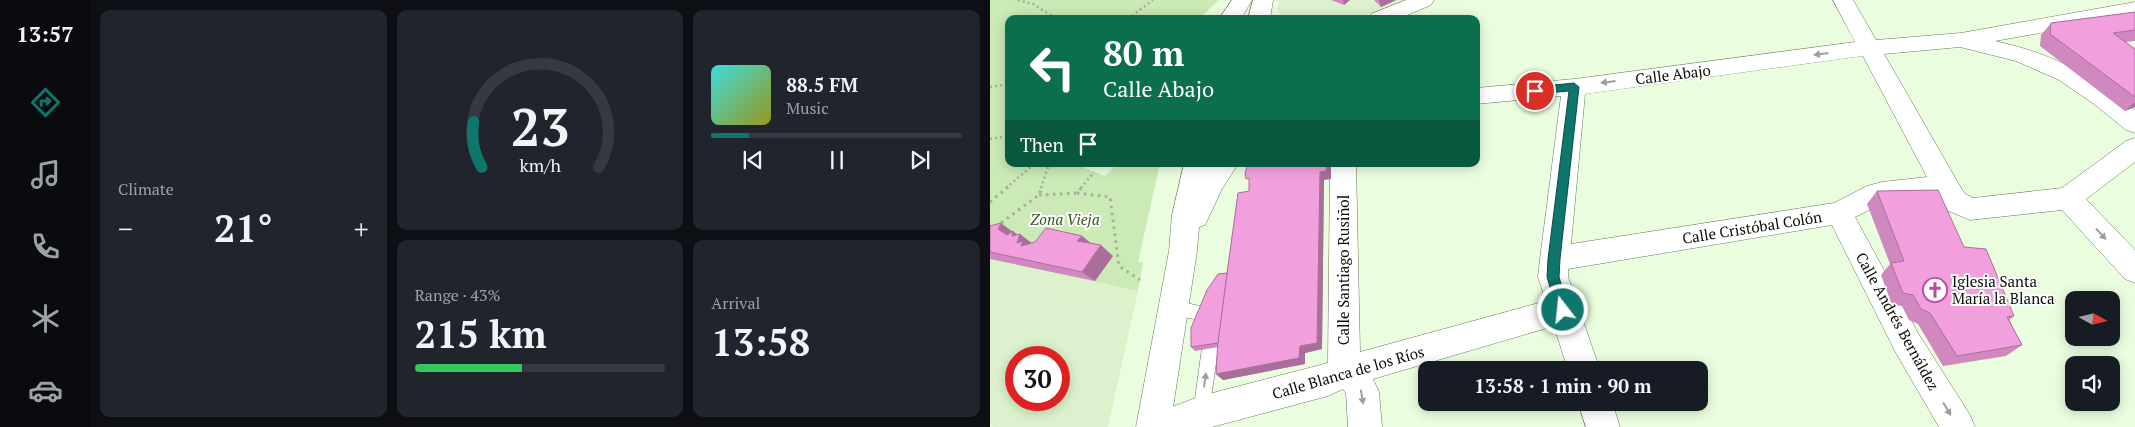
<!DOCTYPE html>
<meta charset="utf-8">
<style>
body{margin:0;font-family:"PT Serif",serif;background:#20242c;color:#f1f3f6;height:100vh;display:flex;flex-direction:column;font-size:19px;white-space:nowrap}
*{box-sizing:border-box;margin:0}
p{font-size:16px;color:#9ea1a6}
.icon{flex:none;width:28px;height:28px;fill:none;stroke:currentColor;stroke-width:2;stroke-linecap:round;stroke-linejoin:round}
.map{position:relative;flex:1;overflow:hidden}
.drawer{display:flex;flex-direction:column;gap:10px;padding:10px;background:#0d0f14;width:900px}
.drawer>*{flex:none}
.banner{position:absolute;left:15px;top:15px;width:475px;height:152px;border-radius:10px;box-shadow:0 2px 12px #0003;background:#0b6e4f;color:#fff;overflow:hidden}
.needle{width:32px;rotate:98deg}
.controls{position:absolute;left:1075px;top:291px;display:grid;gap:10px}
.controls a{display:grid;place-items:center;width:55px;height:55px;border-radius:10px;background:#171b24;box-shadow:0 2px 12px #0003;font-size:25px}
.speed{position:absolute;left:15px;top:346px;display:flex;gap:10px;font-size:25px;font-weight:700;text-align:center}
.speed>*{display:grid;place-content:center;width:65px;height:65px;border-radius:50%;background:#171b24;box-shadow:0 2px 12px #0003;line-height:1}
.speed .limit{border:8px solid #d22;background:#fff;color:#111}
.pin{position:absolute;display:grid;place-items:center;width:42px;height:42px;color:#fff;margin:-21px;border:2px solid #fff;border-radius:50%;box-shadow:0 1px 5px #0007}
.me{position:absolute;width:55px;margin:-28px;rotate:344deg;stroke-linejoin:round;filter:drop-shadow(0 0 4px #0008)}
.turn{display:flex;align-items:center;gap:18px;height:105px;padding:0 15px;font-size:22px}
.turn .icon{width:65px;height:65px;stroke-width:2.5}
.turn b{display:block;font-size:35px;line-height:42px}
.then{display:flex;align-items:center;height:48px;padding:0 15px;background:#0003;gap:10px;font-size:19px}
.big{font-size:38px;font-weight:700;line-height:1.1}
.drawer .widget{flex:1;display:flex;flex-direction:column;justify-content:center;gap:8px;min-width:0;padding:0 18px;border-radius:10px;background:#20242c}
.drawer .dial{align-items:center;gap:0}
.dial svg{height:130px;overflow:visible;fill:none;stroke:#363941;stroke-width:7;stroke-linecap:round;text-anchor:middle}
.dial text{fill:#f1f3f6;stroke:none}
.song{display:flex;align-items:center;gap:15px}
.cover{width:60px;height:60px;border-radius:8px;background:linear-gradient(135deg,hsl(180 70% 55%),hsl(60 70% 35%))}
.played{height:5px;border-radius:2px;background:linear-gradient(90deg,#0f766e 15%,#363941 15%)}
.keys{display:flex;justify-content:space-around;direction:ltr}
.heat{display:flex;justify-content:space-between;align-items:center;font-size:28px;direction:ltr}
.charge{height:8px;border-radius:4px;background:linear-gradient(90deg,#34c759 43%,#363941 0)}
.drawer .tiles{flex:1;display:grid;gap:10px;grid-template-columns:repeat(3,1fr)}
.widget:first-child{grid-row:span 2}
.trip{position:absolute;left:428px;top:361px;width:290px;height:50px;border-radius:10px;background:#171b24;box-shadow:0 2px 12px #0003;font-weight:700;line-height:50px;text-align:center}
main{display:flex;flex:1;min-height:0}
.menu{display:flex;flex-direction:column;width:90px;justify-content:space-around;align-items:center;background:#090b0e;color:#9ea1a6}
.menu .icon{width:35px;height:35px}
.menu .current{color:#0f766e}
.menu b{font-size:22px;color:#f1f3f6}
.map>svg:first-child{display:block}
.built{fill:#dbf2cc;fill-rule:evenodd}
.green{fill:#cbeab6}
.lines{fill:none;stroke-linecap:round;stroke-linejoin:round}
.service-casing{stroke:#65765a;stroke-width:1}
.minor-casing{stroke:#65765a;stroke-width:1}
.tertiary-casing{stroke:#65765a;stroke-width:1}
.path-far1{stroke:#a2b29a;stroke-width:2.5;stroke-dasharray:2 3;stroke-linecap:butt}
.path{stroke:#a2b29a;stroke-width:3;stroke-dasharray:2.5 4.5;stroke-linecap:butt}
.service{fill:#fff;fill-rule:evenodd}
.minor{fill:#fff;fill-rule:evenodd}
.tertiary{fill:#fff;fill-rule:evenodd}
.wall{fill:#d089be}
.shaded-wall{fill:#a96f9b}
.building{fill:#f29fdd;stroke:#a96f9b}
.oneway{fill:#9c9f9b}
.route{fill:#0f766e;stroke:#0a4d48}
.labels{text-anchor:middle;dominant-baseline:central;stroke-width:4;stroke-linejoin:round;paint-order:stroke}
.street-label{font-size:15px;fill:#080e05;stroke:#fff}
.park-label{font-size:15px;font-style:italic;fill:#36561c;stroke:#fff}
.poi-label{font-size:15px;fill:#080e05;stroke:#fff;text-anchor:start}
</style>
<main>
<nav class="menu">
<b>13:57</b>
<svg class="icon current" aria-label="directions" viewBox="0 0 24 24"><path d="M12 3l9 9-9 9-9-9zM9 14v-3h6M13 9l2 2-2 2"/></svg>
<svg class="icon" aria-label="music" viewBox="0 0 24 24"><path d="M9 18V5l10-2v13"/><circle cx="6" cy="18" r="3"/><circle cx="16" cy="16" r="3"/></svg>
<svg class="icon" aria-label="phone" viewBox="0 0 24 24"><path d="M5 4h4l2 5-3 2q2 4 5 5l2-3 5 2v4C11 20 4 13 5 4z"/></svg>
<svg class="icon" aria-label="climate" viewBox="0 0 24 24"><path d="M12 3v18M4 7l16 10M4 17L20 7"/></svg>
<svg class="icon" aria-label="car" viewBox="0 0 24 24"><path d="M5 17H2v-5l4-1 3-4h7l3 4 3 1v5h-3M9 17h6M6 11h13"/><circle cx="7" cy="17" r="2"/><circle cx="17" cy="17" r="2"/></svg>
</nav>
<section class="drawer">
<div class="tiles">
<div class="widget"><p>Climate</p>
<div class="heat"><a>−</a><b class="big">21°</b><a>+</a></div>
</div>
<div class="widget dial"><svg viewBox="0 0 100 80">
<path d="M14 69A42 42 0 1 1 86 69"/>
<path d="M14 69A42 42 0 0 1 9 41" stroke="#0f766e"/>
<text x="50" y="56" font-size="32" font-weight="700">23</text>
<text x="50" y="72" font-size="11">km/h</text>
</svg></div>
<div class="widget">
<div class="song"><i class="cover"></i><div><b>88.5 FM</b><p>Music</p></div></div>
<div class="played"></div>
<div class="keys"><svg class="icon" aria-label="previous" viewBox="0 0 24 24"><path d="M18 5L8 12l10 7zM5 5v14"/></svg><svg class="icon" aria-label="pause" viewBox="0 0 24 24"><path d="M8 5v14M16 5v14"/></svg><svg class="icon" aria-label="next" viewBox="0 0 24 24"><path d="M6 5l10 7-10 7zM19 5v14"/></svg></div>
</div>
<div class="widget"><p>Range · 43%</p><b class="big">215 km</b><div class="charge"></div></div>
<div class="widget"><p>Arrival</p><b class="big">13:58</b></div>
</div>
</section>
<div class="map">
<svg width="1145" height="427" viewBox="0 0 1145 427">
<rect width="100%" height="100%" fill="#eafedf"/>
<g class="built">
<path d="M289 0H412L366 19H293L287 9Z"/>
<path d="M0 257 148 291 118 427H6L0 425ZM26 358H69V400H26Z"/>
</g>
<path class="green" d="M0 0H229L213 15 204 16 203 19H19V164H99L94 168 115 176 127 164H170L148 262H153L148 291 0 259Z"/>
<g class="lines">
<defs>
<g id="service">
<path d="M184 300 218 308 221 313 218 318C208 322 189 316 179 312L176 307 179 302Z"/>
<path d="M220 341 226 343 228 348 219 413 217 419 211 421 205 419 203 413 212 348 214 343Z"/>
</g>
<g id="minor">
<path d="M416 0H444L441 5 408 19H378L381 14Z"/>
<path d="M843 0H863L886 40 971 33 1145 2V16L1005 41C1063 54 1099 73 1145 110V133L1136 130 1104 104 1069 80 1026 61 970 47 894 54 974 193 983 198 1072 188 1136 141 1145 138V162L1096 199 1145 250V283L1135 279 1072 210 980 220 954 209 948 197 892 204 865 217 928 333 980 415 985 427H949L906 353 842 225 578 269V277L610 370H578L564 326 383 379 389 392 392 427H358L356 393 353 389 338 396 222 427H156L161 415 211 396 338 363 340 164H366L370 352 556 301 548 277 550 259 571 96 486 104V88L584 79 865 42ZM873 56 937 177 892 182 877 186 844 203 581 244 595 94Z"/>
<path d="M588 402H622L630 427H596Z"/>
</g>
<g id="tertiary">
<path d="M242 0H262L251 19H229Z"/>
<path d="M263 0H283L280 19H258Z"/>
<path d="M194 164H220V166L221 164H248L232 189 215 225 209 227 207 251 180 427H146L179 251 182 215Z"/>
</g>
</defs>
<use href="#service" class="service-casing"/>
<use href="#minor" class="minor-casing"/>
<use href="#tertiary" class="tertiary-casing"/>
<g class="path-far1">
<path d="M28 0 43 4 67 19"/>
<path d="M138 19 163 0"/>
<path d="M0 87 19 84"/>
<path d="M0 139 19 136"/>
<path d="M16 188 44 164"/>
<path d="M51 188 59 164"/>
<path d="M91 188 104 172"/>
</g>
<g class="path">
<path d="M87 193 120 197 129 266 150 280"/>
<path d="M49 195 87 193 92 187"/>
<path d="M0 202 18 187"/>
<path d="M0 231 49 195 52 187"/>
</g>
<use href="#service" class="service"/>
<use href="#minor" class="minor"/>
<use href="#tertiary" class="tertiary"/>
</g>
<g class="wall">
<path d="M341 0H360L354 5Z"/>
<path d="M384 0H406L391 7Z"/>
<path d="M1145 12V41L1136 42 1145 49V107L1135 111 1050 46 1051 35 1061 23Z"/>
<path d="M341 179 334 180 332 349 315 353V364L233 380 226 374 228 347 205 351 201 347 237 273 248 193Z"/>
<path d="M887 191 974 247 1024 316 1019 320 1032 345 1016 356 953 366 928 324 919 320 912 306 902 305 891 275 900 264 877 204Z"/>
<path d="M0 226 22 232 42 243 92 236 101 243 123 256 105 281 0 259Z"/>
</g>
<g class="shaded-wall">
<path d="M353 0H360L354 5Z"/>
<path d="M389 0H406L391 7Z"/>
<path d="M1145 102V107L1135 111Z"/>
<path d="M337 164H341V179L334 180 332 349 315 353V364L233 380 226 374 310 346 330 172Z"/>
<path d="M11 223 23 232V231L29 236 30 234 44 245 45 257 8 229Z"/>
<path d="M92 236 104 246 87 241Z"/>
<path d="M111 245 123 256 105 281 92 272Z"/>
</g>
<g class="building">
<path d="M1145 12V30L1123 33 1145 49V97L1060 34 1061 23Z"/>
<path d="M258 164H337L336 171 330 172 327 343 310 346 309 358 226 374 228 339 248 193 259 191V178L256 179 255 173Z"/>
<path d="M948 190 974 247 996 249 1024 316 1017 317 1032 345 967 356 940 313 931 309 923 295 913 293 901 263 914 261 887 191Z"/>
<path d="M11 223 8 229 17 235 23 231 22 236 30 234 27 243 33 241 31 246 45 242 56 228 92 236 87 241 111 245 92 272 0 252V226Z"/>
<path d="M237 273 228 343 201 347V328L217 290 228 274Z"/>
</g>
<defs><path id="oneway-solid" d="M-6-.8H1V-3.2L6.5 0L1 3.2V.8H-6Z" transform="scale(1.25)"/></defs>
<g class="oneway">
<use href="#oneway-solid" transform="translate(831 54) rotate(173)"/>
<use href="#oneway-solid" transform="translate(618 82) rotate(173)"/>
<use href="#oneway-solid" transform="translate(1111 234) rotate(47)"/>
<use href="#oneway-solid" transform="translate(215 380) rotate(-82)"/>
<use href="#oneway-solid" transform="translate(372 397) rotate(81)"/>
<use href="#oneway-solid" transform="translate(957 409) rotate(59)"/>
</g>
<path class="route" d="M584 83 589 87 570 259 569 277 579 310 577 314 573 316 568 314 567 310 557 277 558 259 579 91 545 94 540 91 545 87Z"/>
<defs>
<symbol id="church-ring" viewBox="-11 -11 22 22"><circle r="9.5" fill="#fff" stroke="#bd4ba6" stroke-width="1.5"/><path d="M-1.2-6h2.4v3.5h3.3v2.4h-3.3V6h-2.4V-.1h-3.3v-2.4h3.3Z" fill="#bd4ba6"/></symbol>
</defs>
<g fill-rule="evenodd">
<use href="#church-ring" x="931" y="276" width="28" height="28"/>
</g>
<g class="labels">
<g class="street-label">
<text transform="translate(683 74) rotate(-7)">Calle Abajo</text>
<text transform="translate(762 227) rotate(-9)">Calle Cristóbal Colón</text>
<text transform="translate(353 270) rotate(-90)">Calle Santiago Rusiñol</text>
<text transform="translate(908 321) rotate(61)">Calle Andrés Bernáldez</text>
<text transform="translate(358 372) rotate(-16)">Calle Blanca de los Ríos</text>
</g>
<g class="park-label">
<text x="75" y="219">Zona Vieja</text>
</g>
<g class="poi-label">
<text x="962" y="281">Iglesia Santa<tspan x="962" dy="17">María la Blanca</tspan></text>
</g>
</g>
</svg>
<div class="controls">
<a><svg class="needle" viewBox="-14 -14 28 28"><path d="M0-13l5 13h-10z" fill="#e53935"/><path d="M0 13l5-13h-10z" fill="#9ea1a6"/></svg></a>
<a><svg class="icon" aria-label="sound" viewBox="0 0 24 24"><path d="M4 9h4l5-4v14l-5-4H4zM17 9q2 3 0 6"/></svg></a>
</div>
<div class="speed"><div class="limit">30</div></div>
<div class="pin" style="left:545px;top:91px;background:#d93025"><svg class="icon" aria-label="arrive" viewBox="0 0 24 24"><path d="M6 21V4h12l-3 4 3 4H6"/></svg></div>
<svg class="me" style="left:573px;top:310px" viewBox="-20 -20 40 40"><circle r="17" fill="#0f766e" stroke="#fff" stroke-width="3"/><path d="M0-11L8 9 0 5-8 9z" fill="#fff"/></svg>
<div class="trip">13:58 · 1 min · 90 m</div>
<div class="banner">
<div class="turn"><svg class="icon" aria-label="left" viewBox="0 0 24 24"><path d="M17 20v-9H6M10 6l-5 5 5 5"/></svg><div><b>80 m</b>Calle Abajo</div></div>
<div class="then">Then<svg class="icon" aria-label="arrive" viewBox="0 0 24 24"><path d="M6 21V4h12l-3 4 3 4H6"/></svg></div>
</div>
</div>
</main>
